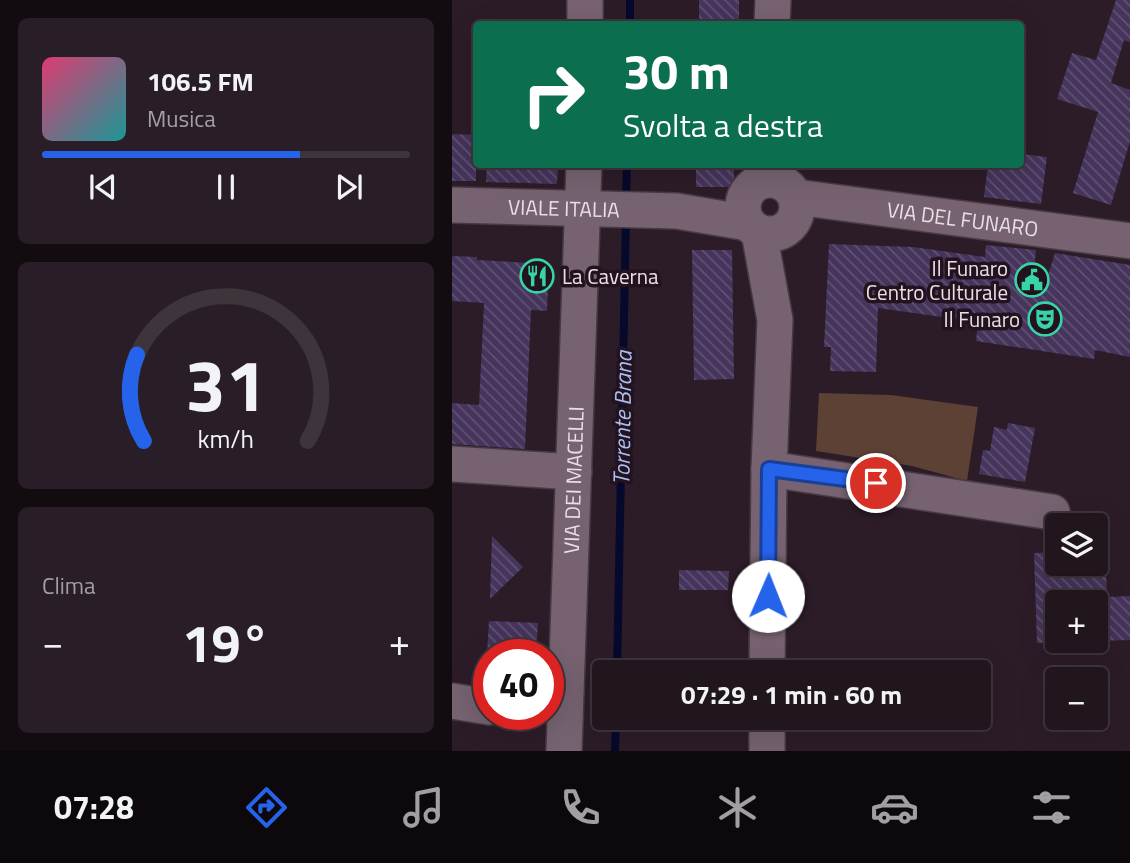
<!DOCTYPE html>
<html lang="it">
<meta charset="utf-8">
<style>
body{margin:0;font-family:"Titillium Web",sans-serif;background:#291e27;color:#f1f3f6;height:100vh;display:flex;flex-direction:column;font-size:26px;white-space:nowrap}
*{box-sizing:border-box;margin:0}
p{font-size:23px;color:#a29fa4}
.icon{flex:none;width:38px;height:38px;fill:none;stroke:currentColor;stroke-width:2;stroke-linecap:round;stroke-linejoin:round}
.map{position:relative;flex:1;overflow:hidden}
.details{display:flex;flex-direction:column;gap:18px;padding:18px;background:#120c10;width:452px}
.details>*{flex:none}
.banner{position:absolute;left:21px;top:21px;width:551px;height:147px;border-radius:7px;box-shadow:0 7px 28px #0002,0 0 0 2px #3e343c;background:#0b6e4f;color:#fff;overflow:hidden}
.tools{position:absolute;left:593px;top:513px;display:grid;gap:14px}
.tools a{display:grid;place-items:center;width:63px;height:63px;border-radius:7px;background:#21151e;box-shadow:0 7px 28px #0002,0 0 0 2px #3e343c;font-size:35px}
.speed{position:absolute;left:21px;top:639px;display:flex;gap:14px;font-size:35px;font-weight:700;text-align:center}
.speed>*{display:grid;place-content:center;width:91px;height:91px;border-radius:50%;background:#21151e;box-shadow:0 7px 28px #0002,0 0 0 2px #3e343c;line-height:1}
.speed .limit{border:10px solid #d22;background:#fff;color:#111}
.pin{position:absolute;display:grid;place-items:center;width:60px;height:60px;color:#fff;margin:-30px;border:4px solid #fff;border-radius:50%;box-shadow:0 2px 7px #0007}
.me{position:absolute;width:77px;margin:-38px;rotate:1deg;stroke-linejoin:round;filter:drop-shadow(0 0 5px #0008)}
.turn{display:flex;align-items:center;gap:24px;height:147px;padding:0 35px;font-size:32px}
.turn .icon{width:91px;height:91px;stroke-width:2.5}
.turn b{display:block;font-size:49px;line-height:60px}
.big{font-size:52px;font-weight:700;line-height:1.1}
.details .card{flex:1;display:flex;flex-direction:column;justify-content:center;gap:10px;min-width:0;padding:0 24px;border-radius:10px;background:#291e27}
.details .dial{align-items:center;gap:0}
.dial svg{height:182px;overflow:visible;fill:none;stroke:#3e343c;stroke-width:7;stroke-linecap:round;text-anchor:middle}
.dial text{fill:#f1f3f6;stroke:none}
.song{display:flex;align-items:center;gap:21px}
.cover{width:84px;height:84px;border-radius:10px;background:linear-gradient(135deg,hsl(340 70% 55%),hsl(180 70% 35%))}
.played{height:7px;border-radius:4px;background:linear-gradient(90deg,#2563eb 70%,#3e343c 70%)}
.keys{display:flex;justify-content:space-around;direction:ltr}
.heat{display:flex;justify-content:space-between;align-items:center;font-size:38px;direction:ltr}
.trip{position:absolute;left:140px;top:660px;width:399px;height:70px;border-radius:7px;background:#21151e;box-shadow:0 7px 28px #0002,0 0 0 2px #3e343c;font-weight:700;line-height:70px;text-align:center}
.menu{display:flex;height:112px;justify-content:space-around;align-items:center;background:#0d080c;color:#a29fa4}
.menu .icon{width:49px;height:49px}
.menu .on{color:#2563eb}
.menu b{font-size:32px;color:#f1f3f6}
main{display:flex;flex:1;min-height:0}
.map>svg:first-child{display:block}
.grass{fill:#5d4134}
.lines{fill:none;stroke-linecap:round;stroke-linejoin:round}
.stream{stroke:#050a2c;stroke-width:8}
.building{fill:url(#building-back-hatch)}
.minor-casing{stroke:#473a44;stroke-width:38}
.minor{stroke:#766270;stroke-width:35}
.route-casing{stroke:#184099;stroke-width:18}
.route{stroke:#2563eb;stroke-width:12}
.labels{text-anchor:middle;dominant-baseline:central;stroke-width:7;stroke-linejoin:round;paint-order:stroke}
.street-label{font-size:21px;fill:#eadfe7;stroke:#22131e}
.poi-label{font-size:21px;fill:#eadfe7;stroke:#22131e;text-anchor:end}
.water-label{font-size:23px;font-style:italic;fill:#aabdf3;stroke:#22131e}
</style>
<main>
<section class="details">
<div class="card">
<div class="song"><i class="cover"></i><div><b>106.5 FM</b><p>Musica</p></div></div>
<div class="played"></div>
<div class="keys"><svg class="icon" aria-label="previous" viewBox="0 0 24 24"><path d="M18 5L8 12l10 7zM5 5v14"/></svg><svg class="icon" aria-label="pause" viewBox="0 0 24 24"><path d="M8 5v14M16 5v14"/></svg><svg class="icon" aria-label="next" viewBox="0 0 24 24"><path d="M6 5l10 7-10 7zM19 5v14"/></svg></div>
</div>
<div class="card dial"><svg viewBox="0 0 100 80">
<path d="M14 69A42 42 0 1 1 86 69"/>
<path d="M14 69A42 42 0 0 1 11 31" stroke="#2563eb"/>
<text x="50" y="56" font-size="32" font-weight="700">31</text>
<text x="50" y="72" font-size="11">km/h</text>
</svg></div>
<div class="card"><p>Clima</p>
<div class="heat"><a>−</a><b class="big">19°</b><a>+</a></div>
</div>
</section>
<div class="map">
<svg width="679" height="751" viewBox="0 0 679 751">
<defs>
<pattern id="building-back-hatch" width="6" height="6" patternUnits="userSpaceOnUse" patternTransform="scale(1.75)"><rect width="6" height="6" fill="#45345b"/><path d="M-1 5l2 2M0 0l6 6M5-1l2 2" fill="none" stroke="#605173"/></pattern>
</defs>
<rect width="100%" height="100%" fill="#2c1c28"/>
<path class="grass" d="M367 393 439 395 526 407 515 481 460 466 364 451Z"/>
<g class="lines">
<g class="stream">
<path d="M178 24V0"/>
<path d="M174 200 175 164"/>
<path d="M165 672 174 217"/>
<path d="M163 751 164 718"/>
</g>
</g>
<g class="building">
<path d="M247 0H287V22L247 21Z"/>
<path d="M664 0H678V42L672 40 659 83 678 90V141L659 205 621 193 646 112 605 99 620 53 644 60Z"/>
<path d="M0 134 24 135V181H0Z"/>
<path d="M569 154 595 157 589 204 532 197 536 164H569Z"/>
<path d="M35 164H106L105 184 34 182Z"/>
<rect x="244" y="164" width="38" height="23"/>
<path d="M377 244 461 247 533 257 534 245 584 250 581 279 594 282 603 253 678 265V357L643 350 642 359 524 341 526 322 426 308 424 372 378 371 379 347H372Z"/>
<path d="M240 250H280L282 379 242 380Z"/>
<path d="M0 256 25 257V260L97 264 95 311 79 310 73 449 0 444V403L27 405 32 303 0 301Z"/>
<path d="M556 423 583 428 573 482 527 474 531 450 538 451 542 427 555 430Z"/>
<path d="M40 536 71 567 38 599Z"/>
<path d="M606 552V564H634V573L654 572 655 597 678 596V640L644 641V602H606V642L585 643 582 553Z"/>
<path d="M227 570 277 571 276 590H227Z"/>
<path d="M37 621 86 623 84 654H35Z"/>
</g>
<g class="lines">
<defs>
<g id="minor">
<path d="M133 24V0"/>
<path d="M320 24 321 0"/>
<circle cx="318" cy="207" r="27"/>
<path id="s1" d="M344 197 679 241"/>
<path id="s2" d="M0 205 225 211 296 223"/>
<path d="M307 232 323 320 317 469 315 672"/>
<path d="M0 464 122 472"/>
<path d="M317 469 600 512"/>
<path d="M0 701 37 707"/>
<path id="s3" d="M112 751 132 164"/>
<path d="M315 751V718"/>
</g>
</defs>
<use href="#minor" class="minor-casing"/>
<use href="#minor" class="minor"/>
</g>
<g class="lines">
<defs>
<path id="route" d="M316 596 317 469 424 483"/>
</defs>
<use href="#route" class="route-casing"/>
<use href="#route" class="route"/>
</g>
<defs>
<symbol id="restaurant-ring" viewBox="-11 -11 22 22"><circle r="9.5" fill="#22131e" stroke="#36d4a7" stroke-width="1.5"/><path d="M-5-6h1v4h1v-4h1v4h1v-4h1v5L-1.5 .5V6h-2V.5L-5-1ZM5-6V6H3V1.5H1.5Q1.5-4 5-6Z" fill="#36d4a7"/></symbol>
<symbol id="civic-ring" viewBox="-11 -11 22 22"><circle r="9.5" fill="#22131e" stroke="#36d4a7" stroke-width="1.5"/><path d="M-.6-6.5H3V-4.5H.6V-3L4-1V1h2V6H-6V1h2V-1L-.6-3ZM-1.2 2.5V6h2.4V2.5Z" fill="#36d4a7"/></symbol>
<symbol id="theatre-ring" viewBox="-11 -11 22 22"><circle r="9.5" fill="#22131e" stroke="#36d4a7" stroke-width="1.5"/><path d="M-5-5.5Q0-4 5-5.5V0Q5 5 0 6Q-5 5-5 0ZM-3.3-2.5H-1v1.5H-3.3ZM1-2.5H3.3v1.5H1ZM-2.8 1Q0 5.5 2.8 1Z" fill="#36d4a7"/></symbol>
</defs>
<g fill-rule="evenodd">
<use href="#restaurant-ring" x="66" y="257" width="38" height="38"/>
<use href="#civic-ring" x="561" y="261" width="38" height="38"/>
<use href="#theatre-ring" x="574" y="300" width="38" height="38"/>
</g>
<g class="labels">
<g class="street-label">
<text stroke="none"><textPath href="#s2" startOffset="112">VIALE ITALIA</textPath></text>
<text stroke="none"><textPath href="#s1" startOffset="168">VIA DEL FUNARO</textPath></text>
<text stroke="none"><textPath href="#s3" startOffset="271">VIA DEI MACELLI</textPath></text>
</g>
<g class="poi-label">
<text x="556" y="268">Il Funaro<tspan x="556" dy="24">Centro Culturale</tspan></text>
<text x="110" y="276" text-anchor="start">La Caverna</text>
<text x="568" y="319">Il Funaro</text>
</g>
<g class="water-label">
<text transform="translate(170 418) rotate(-89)">Torrente Brana</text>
</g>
</g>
</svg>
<div class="tools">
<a><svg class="icon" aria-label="layers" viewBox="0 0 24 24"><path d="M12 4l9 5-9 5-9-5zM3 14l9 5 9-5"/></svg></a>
<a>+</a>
<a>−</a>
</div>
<div class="speed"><div class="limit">40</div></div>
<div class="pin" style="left:424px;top:483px;background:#d93025"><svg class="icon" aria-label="arrive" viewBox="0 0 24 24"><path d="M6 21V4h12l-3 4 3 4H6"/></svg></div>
<svg class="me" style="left:316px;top:596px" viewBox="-20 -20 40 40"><circle r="19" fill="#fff"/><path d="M0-13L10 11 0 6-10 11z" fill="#2563eb"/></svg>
<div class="trip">07:29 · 1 min · 60 m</div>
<div class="banner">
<div class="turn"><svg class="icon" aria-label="right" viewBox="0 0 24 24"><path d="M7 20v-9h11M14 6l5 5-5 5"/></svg><div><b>30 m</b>Svolta a destra</div></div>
</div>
</div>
</main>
<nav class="menu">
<b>07:28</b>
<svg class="icon on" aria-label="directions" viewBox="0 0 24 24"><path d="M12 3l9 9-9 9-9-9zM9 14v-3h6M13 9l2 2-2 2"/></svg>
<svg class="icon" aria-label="music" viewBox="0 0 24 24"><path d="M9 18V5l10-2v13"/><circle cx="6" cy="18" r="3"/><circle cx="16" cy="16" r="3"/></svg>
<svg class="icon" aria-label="phone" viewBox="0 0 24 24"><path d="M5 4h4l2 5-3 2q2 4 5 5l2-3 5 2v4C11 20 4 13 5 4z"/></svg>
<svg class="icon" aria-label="climate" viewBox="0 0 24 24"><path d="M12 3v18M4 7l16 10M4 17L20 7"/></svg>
<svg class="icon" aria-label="car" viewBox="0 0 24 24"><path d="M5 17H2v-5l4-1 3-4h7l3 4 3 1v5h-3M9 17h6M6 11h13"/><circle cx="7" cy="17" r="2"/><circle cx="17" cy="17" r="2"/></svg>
<svg class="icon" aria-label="filters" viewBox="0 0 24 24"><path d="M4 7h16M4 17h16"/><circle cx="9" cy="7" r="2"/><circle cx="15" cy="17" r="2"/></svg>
</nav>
